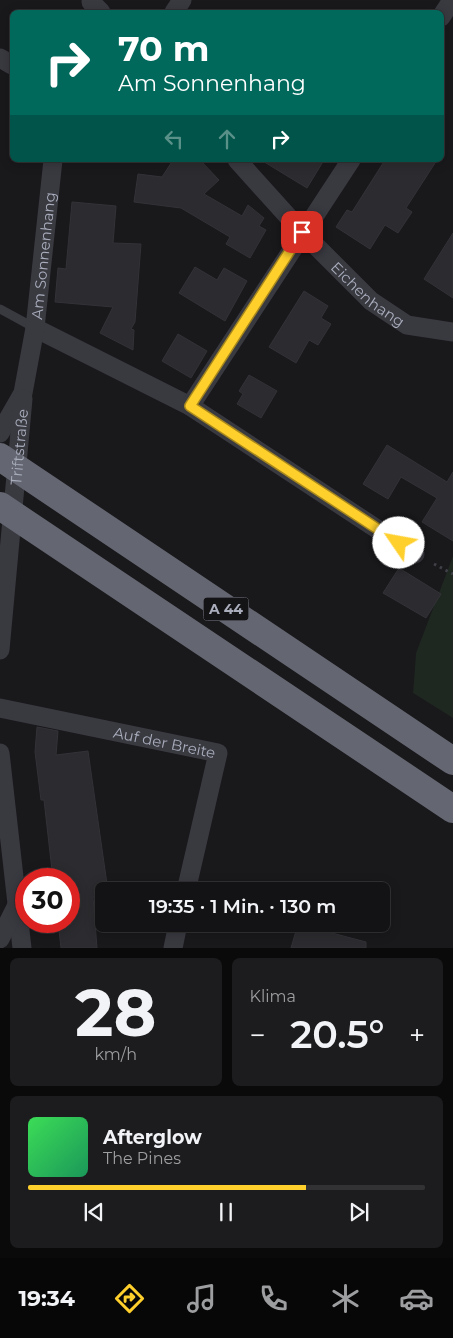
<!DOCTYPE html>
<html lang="de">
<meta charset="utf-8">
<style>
body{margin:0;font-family:Montserrat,sans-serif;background:#1c1b1d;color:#f1f3f6;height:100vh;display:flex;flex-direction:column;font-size:19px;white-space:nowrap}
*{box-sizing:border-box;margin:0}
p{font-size:16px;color:#9d9ea0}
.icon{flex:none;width:28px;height:28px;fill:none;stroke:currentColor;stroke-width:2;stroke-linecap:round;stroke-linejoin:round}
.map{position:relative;height:948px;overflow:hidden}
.panel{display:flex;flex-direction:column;gap:10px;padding:10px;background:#0a0a0b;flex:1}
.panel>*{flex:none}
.guide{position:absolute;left:10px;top:10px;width:434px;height:152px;border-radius:8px;box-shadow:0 2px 12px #0003,0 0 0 1px #323234;background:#00695c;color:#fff;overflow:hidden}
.speed{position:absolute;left:15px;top:868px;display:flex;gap:10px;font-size:25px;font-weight:700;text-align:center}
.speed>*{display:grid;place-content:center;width:65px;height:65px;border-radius:50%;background:#131214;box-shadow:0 2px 12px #0003,0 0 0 1px #323234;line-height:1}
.speed .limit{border:8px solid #d22;background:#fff;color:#111}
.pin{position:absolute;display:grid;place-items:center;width:42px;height:42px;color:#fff;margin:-21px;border-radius:10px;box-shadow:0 2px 8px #0006}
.me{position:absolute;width:55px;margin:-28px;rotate:303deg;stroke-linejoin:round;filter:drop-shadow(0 0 4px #0008)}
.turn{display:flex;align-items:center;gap:18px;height:105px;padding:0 25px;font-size:22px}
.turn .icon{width:65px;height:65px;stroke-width:2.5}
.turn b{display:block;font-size:35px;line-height:42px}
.lanes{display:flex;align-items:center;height:48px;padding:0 25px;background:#0003;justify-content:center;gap:25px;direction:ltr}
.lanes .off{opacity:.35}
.big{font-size:38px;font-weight:600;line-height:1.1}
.panel .widget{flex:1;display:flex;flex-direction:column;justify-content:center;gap:8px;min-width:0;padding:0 18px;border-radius:8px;background:#1c1b1d}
.panel .dial{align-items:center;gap:0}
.dial b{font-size:65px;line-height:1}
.song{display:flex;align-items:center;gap:15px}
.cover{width:60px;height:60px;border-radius:8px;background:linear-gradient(135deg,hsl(130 70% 55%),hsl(150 70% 35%))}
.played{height:5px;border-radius:2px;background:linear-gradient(90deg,#ffcf2c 70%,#323234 70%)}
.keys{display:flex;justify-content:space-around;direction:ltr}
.heat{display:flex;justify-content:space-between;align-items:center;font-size:28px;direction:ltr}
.panel .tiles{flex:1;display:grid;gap:10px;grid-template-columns:1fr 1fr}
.widget:last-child{grid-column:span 2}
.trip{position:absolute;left:95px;top:882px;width:295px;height:50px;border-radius:8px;background:#131214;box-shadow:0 2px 12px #0003,0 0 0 1px #323234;font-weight:600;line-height:50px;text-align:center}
.tabs{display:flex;height:80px;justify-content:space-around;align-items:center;background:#080708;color:#9d9ea0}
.tabs .icon{width:35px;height:35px}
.tabs .current{color:#ffcf2c}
.tabs b{font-size:22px;color:#f1f3f6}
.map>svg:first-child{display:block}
.green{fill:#1e2720}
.building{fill:#2c2b2f;stroke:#333237}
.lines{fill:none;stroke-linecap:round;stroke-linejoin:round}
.path{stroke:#3f4048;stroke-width:3;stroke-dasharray:2.5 4;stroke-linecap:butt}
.lane{stroke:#393940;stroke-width:9}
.street{stroke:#393940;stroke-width:19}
.highway-bridge{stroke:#646772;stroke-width:28}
.route-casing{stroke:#a6871d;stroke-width:12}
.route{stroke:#ffcf2c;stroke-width:9}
.labels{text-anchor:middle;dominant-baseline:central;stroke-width:5;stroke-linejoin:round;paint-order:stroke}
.shield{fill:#141316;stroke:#7c7f8a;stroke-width:1}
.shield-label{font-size:14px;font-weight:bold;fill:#a9adbc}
.street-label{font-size:15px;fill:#a9adbc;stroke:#141316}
</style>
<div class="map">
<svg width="453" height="948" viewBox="0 0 453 948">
<rect width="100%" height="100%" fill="#19181b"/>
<path class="green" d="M453 556V718L413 693 416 653Z"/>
<g class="building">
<path d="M173 160H200L219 180 204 194 242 216 248 205 264 218 259 226 266 230 250 258 226 244 230 237 181 208 134 202 138 174 162 177Z"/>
<path d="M261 160H324L307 188Z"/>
<path d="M385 160H437L406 208 412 212 398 233 385 225 370 249 336 227 347 210 352 212Z"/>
<path d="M72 202 116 206 113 243 141 244 135 322 131 329 134 330 133 350 100 333 113 307 55 302 58 268 66 269Z"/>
<path d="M453 233V298L424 279Z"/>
<path d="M195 267 217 280 224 268 247 281 225 321 179 293Z"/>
<path d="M304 291 328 306 321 318 331 324 318 345 309 340 296 363 269 347Z"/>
<path d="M178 334 207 351 191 378 162 361Z"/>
<path d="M249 375 277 391 261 418 237 404 243 394 239 391Z"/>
<path d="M387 445 447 482 453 472V541L422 522 437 498 401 477 388 499 363 484Z"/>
<path d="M399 568 441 594 426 618 383 593Z"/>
<path d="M37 727 58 731 56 755 88 751 108 891H104V895L93 897 97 948H61L58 921H69V879H53L44 800H41L35 752Z"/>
<path d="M298 924 366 942V948H291Z"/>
</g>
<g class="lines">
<path class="path" d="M434 564 453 574"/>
<path class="lane" d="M0 309 35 328"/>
<g class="street">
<path d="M91 2 101 12"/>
<path d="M174 12 182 0"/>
<path d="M441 17 452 0"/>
<path d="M0 58 12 65"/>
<path id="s1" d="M237 160 302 232 371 301 407 325 453 332"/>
<path d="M35 328 190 406 415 554"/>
<path d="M190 406 351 160"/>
<path id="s2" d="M0 433 23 393 35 328 53 160"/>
<path id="s3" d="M0 650 23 399"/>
<path id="s4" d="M0 708 218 753 186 891"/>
<path d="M0 753 22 948"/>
<path d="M0 939 17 905"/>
<path d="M173 948 178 924"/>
</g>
<g class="highway-bridge">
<path d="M0 457 453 761"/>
<path d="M0 506 453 809"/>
</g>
</g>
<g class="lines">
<defs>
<path id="route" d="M302 232 190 406 399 543"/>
</defs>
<use href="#route" class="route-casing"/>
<use href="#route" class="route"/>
</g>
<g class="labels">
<rect class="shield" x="203.5" y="597.5" width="45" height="23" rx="4"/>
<g class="shield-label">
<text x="226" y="609">A 44</text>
</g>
<g class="street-label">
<text stroke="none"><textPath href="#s2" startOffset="185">Am Sonnenhang</textPath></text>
<text stroke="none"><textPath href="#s1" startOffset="188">Eichenhang</textPath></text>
<text stroke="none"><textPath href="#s3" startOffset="204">Triftstraße</textPath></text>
<text stroke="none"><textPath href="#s4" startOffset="168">Auf der Breite</textPath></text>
</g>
</g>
</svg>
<div class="speed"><div class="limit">30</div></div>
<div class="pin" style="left:302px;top:232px;background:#d93025"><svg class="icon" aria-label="arrive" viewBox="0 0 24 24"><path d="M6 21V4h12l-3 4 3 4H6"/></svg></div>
<svg class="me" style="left:399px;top:543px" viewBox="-20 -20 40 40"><circle r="19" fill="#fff"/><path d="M0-13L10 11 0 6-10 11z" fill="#ffcf2c"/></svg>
<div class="trip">19:35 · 1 Min. · 130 m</div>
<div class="guide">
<div class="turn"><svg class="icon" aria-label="right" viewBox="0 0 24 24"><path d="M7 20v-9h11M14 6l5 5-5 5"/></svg><div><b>70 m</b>Am Sonnenhang</div></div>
<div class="lanes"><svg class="icon off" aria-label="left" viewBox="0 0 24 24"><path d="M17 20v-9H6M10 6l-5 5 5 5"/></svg><svg class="icon off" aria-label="ahead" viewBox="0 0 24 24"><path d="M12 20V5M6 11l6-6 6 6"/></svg><svg class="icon" aria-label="right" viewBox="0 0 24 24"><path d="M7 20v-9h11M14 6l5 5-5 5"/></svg></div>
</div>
</div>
<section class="panel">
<div class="tiles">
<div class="widget dial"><b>28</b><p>km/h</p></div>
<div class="widget"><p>Klima</p>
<div class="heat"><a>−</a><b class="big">20.5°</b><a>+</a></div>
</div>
<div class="widget">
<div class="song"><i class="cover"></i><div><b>Afterglow</b><p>The Pines</p></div></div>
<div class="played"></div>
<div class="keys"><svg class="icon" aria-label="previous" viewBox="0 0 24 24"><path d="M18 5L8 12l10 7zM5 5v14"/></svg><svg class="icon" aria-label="pause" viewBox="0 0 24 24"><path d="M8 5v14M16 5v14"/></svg><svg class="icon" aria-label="next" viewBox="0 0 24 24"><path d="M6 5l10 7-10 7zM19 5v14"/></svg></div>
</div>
</div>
</section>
<nav class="tabs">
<b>19:34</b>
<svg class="icon current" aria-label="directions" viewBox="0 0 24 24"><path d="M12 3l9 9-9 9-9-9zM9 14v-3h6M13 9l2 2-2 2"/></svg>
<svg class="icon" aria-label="music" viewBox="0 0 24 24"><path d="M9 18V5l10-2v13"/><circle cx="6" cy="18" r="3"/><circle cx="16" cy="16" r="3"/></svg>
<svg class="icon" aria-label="phone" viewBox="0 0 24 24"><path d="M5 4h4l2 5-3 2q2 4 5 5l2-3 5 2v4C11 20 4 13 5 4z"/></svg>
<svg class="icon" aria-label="climate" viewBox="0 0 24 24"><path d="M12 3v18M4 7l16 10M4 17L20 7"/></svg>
<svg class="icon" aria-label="car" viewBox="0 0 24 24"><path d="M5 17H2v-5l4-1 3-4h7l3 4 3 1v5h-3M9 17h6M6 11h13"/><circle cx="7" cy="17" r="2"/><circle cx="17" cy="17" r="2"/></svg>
</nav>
